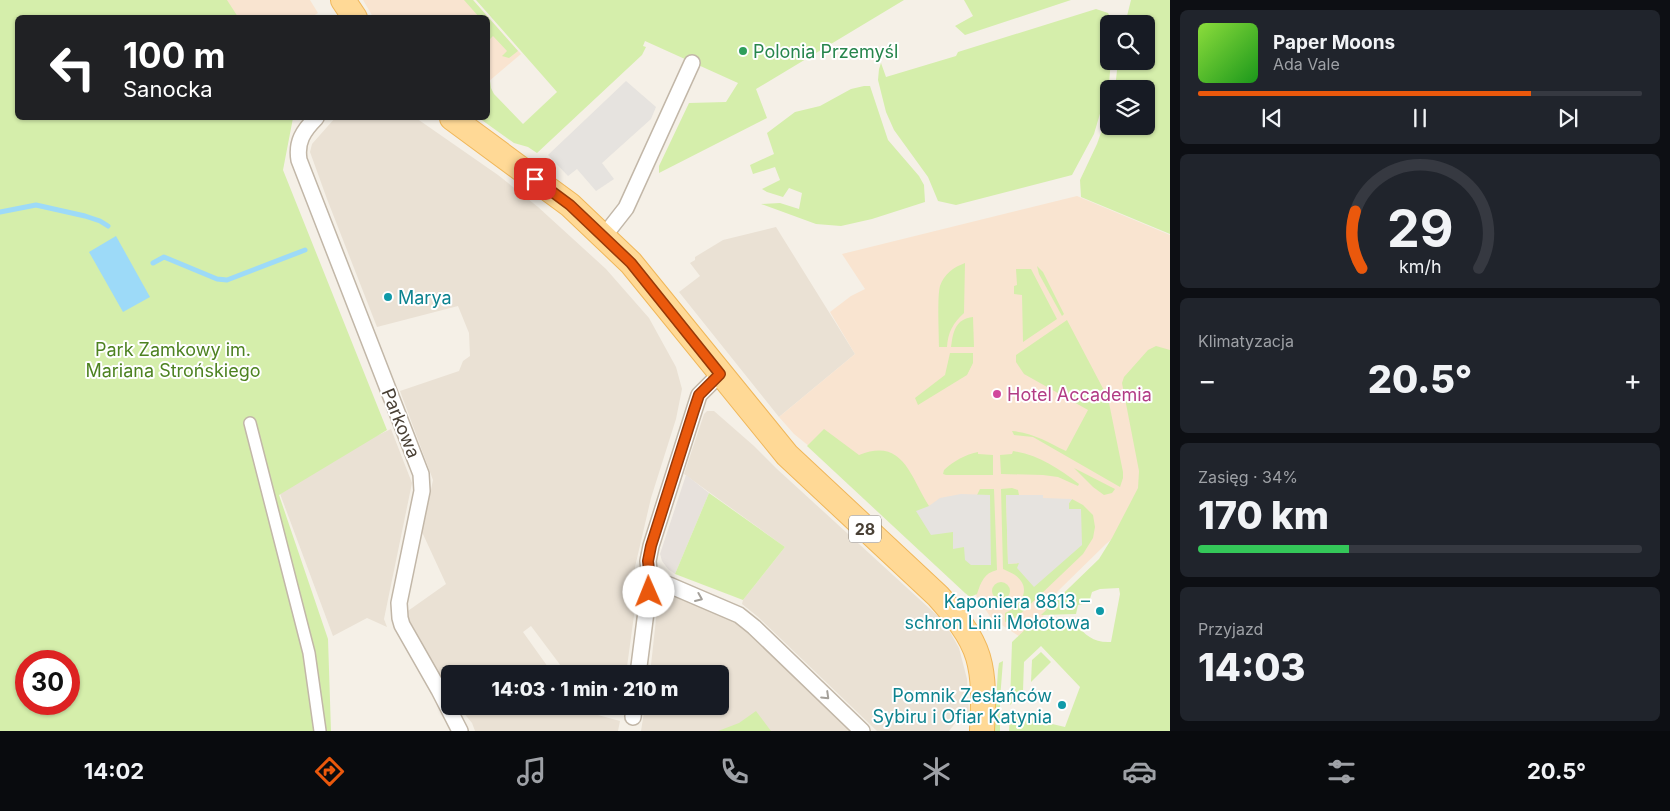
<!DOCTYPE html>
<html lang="pl">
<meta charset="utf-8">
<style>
body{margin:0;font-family:Inter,sans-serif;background:#20242c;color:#f1f3f6;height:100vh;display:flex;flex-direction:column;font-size:19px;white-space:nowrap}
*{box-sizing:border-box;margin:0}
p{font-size:16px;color:#9ea1a6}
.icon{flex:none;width:28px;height:28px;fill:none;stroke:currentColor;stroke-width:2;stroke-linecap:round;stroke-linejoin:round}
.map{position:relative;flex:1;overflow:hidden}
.side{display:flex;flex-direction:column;gap:10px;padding:10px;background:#0d0f14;width:500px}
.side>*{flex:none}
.top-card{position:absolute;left:15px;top:15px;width:475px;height:105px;border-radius:8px;box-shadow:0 1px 4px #0004;background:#202124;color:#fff;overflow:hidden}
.buttons{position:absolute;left:1100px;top:15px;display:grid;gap:10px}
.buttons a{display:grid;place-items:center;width:55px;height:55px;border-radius:8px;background:#171b24;box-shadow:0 1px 4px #0004;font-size:25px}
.speed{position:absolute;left:15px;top:650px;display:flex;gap:10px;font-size:25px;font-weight:700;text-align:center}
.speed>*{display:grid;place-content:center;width:65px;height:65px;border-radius:50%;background:#171b24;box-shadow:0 1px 4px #0004;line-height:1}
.speed .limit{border:8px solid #d22;background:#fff;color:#111}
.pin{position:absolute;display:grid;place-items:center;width:42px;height:42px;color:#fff;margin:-21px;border-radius:10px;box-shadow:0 2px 8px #0006}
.me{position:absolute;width:55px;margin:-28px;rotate:359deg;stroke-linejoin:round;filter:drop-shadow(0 0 4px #0008)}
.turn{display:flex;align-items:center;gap:18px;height:105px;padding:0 25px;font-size:22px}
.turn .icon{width:65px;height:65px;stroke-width:2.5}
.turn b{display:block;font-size:35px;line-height:42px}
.big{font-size:38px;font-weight:800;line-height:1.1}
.side .widget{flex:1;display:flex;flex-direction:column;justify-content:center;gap:8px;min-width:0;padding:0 18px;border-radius:8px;background:#20242c}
.side .dial{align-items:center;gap:0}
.dial svg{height:130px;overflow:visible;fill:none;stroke:#363941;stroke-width:7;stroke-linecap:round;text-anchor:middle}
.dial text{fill:#f1f3f6;stroke:none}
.song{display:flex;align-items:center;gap:15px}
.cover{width:60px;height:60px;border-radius:8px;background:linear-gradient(135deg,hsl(90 70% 55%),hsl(120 70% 35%))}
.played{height:5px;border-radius:2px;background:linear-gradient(90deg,#ea580c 75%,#363941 75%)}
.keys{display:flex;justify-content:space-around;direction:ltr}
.heat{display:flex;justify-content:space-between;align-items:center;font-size:28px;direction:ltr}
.charge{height:8px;border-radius:4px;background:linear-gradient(90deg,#34c759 34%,#363941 0)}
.trip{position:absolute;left:441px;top:665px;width:288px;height:50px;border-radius:8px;background:#171b24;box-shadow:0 1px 4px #0004;font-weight:800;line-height:50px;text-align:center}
.dock{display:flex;height:80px;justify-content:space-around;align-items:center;background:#090b0e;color:#9ea1a6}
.dock .icon{width:35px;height:35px}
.dock .selected{color:#ea580c}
.dock b{font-size:22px;color:#f1f3f6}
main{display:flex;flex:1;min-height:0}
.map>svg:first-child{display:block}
.residential{fill:#eae1d4}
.commercial{fill:#f9e4d0}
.industrial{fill:#e7e1dc}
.green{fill:#d5eeab;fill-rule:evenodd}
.parking{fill:#e6e3df}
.water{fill:#9ddaf8}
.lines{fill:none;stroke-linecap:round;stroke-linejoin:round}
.stream{stroke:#9ddaf8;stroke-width:5}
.pedestrian-casing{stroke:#c2b7a8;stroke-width:14}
.minor-casing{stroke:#c2b7a8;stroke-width:18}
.primary-casing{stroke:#f0b75a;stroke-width:26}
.pedestrian{stroke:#fff;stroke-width:11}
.minor{stroke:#fff;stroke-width:15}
.primary{stroke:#ffd996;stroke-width:24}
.oneway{stroke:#a4a09a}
.route-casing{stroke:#983908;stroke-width:12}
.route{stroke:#ea580c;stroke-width:9}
.leisure-dot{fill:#2e9e5b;stroke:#fff;stroke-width:2}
.culture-dot{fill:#0f9aa8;stroke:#fff;stroke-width:2}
.hotel-dot{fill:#d1479c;stroke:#fff;stroke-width:2}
.labels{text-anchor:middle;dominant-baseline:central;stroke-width:4;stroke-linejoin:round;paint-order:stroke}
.shield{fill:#fff;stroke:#807972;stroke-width:1}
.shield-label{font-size:16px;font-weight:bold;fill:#494035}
.leisure-label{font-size:18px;fill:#27864d;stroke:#fff;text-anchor:start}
.culture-label{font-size:18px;fill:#0d838f;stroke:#fff;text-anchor:end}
.park-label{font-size:18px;fill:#4d8221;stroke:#fff}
.hotel-label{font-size:18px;fill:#b23c85;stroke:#fff;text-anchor:start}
.street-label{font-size:18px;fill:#494035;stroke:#fff}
</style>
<main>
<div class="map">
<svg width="1170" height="731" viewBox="0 0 1170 731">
<rect width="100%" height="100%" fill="#f5f0e7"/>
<g class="residential">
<path d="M335 118H416L498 175 538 207 606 269 649 318 676 367 682 389 676 419 651 498 635 567V608L626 674H567L531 626 523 632 553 674H450V693L405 613 446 584 422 532 433 480 400 391 459 371 463 361 470 356 469 333 458 306 377 327 327 199 310 152 312 144Z"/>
<path d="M776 227 855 354 779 417 679 292 700 276 690 263 695 260V257L723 240Z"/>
<path d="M707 411H714L754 446 777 469 940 618 950 632 959 648 967 679 969 713H963L949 731H877L757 616 742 604 743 600 785 547 684 474 704 414Z"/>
<path d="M391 429 412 483 384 619 387 627 367 618 333 636 276 483Z"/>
<path d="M667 594 735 620 852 731H641L645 706H720V674H650L658 601 661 596Z"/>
<path d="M458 706H582L587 712 620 721 618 731H475L472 723Z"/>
</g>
<g class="commercial">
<path d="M218 0H310L318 13 310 18 231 17Z"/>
<path d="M363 0H473L521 54 488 82V18L373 17Z"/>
<path d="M1077 196 1170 235V492L1106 544 1058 591 1028 642 991 618 974 592 836 468 794 434 779 417 855 354 830 312 851 296 865 289 842 254Z"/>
</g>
<path class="industrial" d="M686 475 709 493 675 574 668 569 662 561 660 554Z"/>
<g class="green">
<path d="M0 0H227L238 17 18 18V118H293L283 170 387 430 279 495 328 639 331 731H0ZM26 661H69V704H26Z"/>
<path d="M464 0H473L518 51 509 58 502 56 507 51 493 36 488 41V18L479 17Z"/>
<path d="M476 0H904L756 89 767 118 659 173V166L689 103 726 102 738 83 645 41 643 46 646 47 642 55 537 153 528 147 514 143 479 118H488V67L491 88 494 94 523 124 557 92Z"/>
<path d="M964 0H1071L965 35 955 26 973 16Z"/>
<path d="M1131 0H1170V234L1081 197 1080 180 1097 144 1109 110V126H1146V89H1115L1118 61H1146V24H1125Z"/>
<path d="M1096 9 1108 13 1114 24H1109V61H1111L1109 83 1094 134 1072 175 956 205 938 201 928 177 894 130 886 112 878 80 879 69 881 63 886 77 956 56 958 52Z"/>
<path d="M864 86H870L888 140 919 176 924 185 925 202 872 219 841 226 816 224 761 204 780 203 799 209 802 193 789 188 783 197 767 192 762 189 780 180 775 167 753 174 750 165 774 154 767 133 795 112 820 106 851 89Z"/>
<path d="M965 263 964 313C953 323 948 332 947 347H939C939 333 937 297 940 286 944 274 954 267 965 263Z"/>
<path d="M1037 266 1043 272 1064 314 1062 316 1039 274Z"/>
<path d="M1016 269H1031L1057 319 1023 342 1022 295 1014 294V286L1017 285Z"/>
<path d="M973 317 974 347H951C953 332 955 319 973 317Z"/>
<path d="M1067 320 1108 398 1123 472V478L1120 487 1033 437 1014 435 1012 431C1034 433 1047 442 1066 451L1088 410 1024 374 1016 362V355Z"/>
<path d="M1156 346 1170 350V731H1009L1010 714 1065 727 1080 687 1041 646 1024 662 1023 691 1010 705 1012 642 1032 623H1075C1086 636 1094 643 1111 642L1120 594 1119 588 1100 589 1092 592 1090 599 1084 600 1083 604 1078 605 1076 614 1041 615 1099 559 1112 538 1138 488 1139 471 1122 383 1124 377 1148 350Z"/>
<path d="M950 353H973V363L967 375 918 405 915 398 945 375Z"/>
<path d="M824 429 859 455C903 437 910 476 929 506L989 495H977L980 489H994L997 570C984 573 981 582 977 594L970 597 965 593 807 446Z"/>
<path d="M1013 451C1039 455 1058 468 1079 484L1078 486 1058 477 1043 475 1001 474 1000 455 1012 454Z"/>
<path d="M978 452V454L993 455V475H946L943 474 944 470C954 461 964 455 978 452Z"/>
<path d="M1074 468 1115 489 1112 493 1104 495 1093 487Z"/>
<path d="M1012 488 1018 490 1019 495H1006L1008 564 1020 563 1081 509H1069V503L1072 499 1083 505 1093 515 1095 527 1093 538 1083 554 1017 617 1005 622V613C1021 606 1033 588 1015 575 1012 573 1007 571 1003 569L1001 489Z"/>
<path d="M709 493 785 547 743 600 675 574Z"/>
<circle cx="1001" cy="591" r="9"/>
<path d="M1041 652 1051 662 1031 682 1032 660Z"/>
<path d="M1003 661 1000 699V731H994L998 670 999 663Z"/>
<path d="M756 711 771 731H718L739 723Z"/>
</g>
<g class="parking">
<path d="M626 81 656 107 651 119 602 163 614 179 596 191 577 169 568 176 548 155Z"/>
<path d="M961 494 990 495 991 565H971L965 560 964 547 953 549V532L931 535 916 511 929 506 940 498Z"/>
<path d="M1006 495H1043V498L1072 499 1069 503V509H1081L1082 545 1034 587 1017 568 1019 563 1008 564Z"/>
</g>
<path class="water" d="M116 236 150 297 123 312 89 252Z"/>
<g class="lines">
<g class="stream">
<path d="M0 212 36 205 85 216 100 221 108 226"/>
<path d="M153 263 164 257 217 279 227 280 305 250"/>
</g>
<defs>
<path id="pedestrian" d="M250 423 309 653 320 731"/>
<g id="minor">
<path d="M316 118C303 131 296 142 299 160L421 474 422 491 399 603 400 618 402 625 439 690 460 731"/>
<path d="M604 236 626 208 692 63"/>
<path d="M653 580 669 585 739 615 754 627 862 731"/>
<path d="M638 674 647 604 653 580 649 570 648 561 651 546 699 395 720 374"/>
<path d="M633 717 634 706"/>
</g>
<g id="primary">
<path d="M343 0 355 18"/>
<path d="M452 118 570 205 631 263 787 455 938 596C954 614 971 634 978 657 985 681 983 707 982 731"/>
</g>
</defs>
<use href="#pedestrian" class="pedestrian-casing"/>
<use href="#minor" class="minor-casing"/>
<use href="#primary" class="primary-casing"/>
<use href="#pedestrian" class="pedestrian"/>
<use href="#minor" class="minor"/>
<use href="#primary" class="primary"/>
</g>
<defs><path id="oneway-chevron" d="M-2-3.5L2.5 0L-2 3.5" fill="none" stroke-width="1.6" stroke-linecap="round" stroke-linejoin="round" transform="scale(1.25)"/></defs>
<g class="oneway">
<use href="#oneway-chevron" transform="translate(699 598) rotate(23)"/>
<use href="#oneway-chevron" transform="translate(826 696) rotate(44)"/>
</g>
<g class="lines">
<defs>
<path id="route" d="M535 179 570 205 631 263 720 374 699 395 694 410 651 546 648 561 649 570 653 580 649 592"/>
</defs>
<use href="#route" class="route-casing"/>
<use href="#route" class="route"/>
</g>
<circle class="leisure-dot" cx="743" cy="51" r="5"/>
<g class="culture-dot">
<circle cx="388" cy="297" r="5"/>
<circle cx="1100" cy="611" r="5"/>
<circle cx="1062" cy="705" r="5"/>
</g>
<circle class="hotel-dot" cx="997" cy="394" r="5"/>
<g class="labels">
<rect class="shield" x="849" y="515.5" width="32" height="27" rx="4"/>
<g class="shield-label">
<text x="865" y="529">28</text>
</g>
<g class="leisure-label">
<text x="753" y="51">Polonia Przemyśl</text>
</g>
<g class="culture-label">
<text x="398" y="297" text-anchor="start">Marya</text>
<text x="1090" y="601">Kaponiera 8813 –<tspan x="1090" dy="21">schron Linii Mołotowa</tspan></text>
<text x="1052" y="695">Pomnik Zesłańców<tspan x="1052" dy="21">Sybiru i Ofiar Katynia</tspan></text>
</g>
<g class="park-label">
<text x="173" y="349">Park Zamkowy im.<tspan x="173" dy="21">Mariana Strońskiego</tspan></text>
</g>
<g class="hotel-label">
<text x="1007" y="394">Hotel Accademia</text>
</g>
<g class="street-label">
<text transform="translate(401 423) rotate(68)">Parkowa</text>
</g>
</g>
</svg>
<div class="buttons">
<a><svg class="icon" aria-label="search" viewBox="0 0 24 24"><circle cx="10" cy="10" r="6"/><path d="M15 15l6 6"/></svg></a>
<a><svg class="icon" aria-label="layers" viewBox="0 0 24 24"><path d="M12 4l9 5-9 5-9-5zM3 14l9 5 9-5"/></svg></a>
</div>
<div class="speed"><div class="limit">30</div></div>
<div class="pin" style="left:535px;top:179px;background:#d93025"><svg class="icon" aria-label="arrive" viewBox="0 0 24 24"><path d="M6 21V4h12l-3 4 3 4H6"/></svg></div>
<svg class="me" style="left:649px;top:592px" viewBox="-20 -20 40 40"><circle r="19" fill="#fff"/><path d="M0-13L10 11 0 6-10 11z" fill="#ea580c"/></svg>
<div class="trip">14:03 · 1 min · 210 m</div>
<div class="top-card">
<div class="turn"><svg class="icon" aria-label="left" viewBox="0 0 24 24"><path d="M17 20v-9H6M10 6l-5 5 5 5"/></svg><div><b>100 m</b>Sanocka</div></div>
</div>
</div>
<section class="side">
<div class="widget">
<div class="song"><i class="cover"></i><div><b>Paper Moons</b><p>Ada Vale</p></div></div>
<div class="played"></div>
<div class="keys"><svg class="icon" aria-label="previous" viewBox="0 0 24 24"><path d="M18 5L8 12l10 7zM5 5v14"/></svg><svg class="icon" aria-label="pause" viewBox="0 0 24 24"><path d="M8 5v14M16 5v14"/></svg><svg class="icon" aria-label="next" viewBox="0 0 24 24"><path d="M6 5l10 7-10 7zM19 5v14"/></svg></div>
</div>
<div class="widget dial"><svg viewBox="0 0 100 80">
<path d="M14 69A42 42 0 1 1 86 69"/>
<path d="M14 69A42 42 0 0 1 10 34" stroke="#ea580c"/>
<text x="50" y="56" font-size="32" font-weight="700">29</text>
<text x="50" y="72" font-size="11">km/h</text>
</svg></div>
<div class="widget"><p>Klimatyzacja</p>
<div class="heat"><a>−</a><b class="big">20.5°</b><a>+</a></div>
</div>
<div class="widget"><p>Zasięg · 34%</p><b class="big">170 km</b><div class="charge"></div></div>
<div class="widget"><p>Przyjazd</p><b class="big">14:03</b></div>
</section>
</main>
<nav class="dock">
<b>14:02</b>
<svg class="icon selected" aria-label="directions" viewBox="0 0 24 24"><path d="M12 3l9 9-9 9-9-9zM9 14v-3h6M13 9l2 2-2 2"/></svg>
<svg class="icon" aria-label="music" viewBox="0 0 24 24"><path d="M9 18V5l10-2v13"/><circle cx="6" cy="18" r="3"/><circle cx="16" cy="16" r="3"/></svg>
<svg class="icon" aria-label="phone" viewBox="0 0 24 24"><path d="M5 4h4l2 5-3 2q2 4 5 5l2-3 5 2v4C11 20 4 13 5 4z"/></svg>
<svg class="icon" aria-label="climate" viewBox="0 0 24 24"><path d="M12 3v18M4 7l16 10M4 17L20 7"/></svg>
<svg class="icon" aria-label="car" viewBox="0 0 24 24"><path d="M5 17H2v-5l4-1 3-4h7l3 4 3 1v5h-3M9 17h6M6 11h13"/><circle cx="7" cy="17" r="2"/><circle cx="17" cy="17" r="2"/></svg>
<svg class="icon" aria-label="filters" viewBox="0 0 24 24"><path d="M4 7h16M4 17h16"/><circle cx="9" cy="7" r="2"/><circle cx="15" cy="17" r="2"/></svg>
<b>20.5°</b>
</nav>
